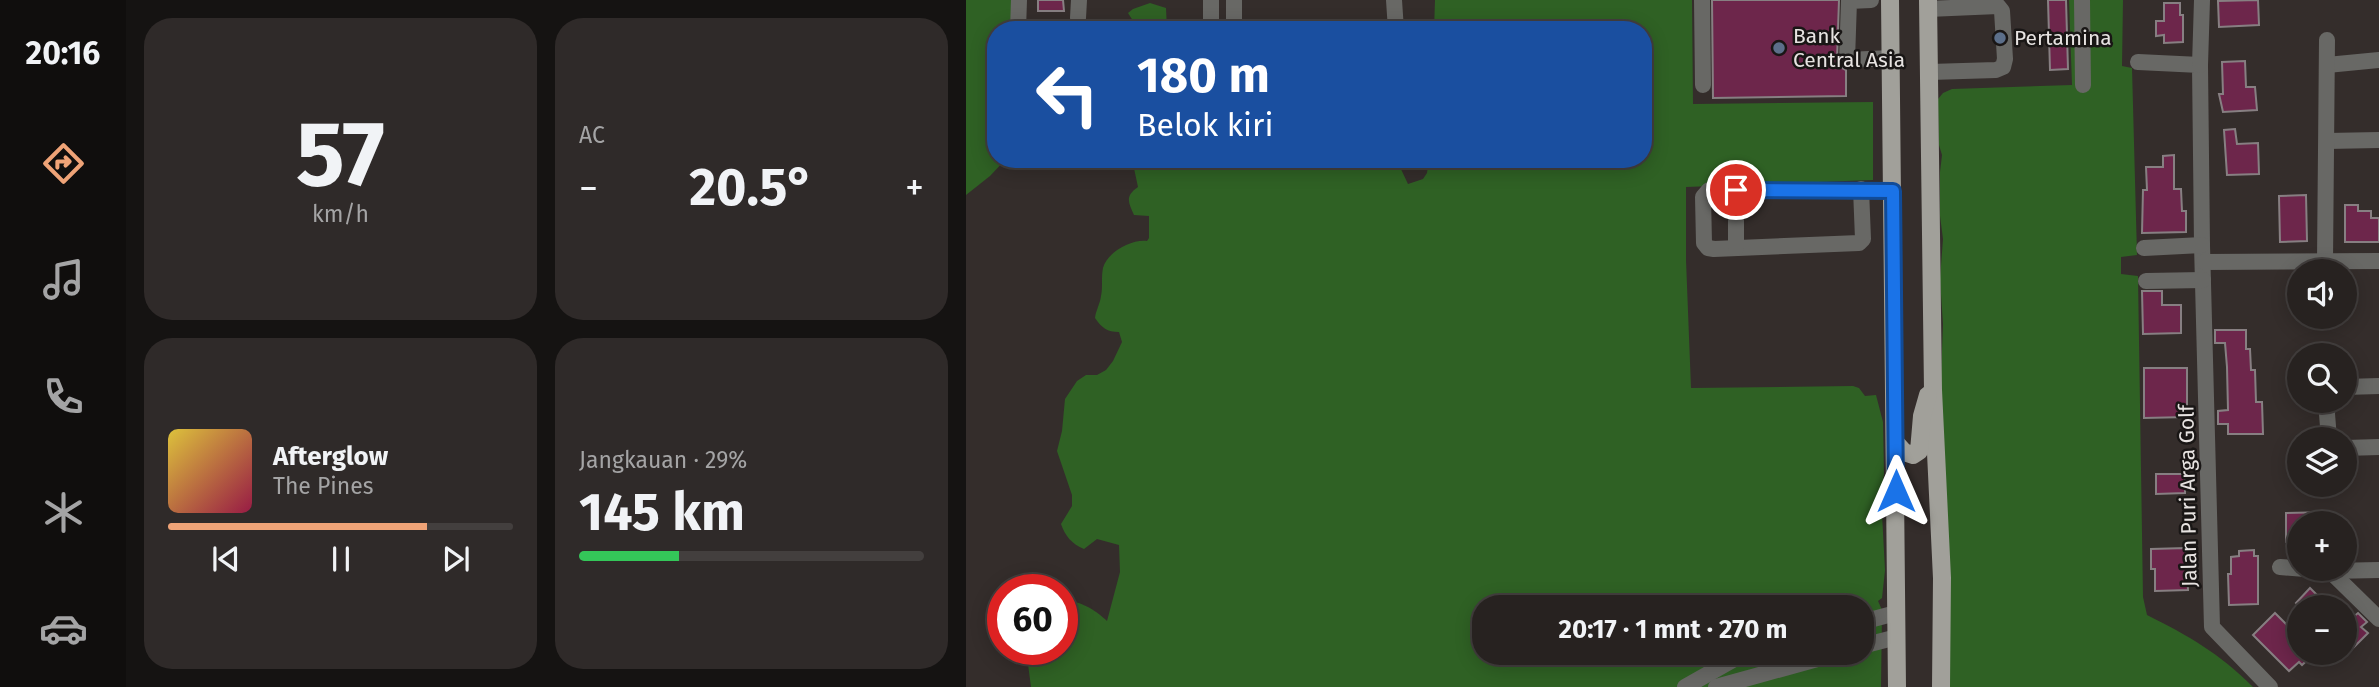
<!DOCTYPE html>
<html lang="id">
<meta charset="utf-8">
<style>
body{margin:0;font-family:"Fira Sans",sans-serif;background:#2f2a29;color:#f1f3f6;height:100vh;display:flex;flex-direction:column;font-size:26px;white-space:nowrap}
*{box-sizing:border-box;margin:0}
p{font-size:23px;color:#a4a4a5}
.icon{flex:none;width:38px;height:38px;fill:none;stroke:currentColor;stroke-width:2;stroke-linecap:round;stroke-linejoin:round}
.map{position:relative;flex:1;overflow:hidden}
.drawer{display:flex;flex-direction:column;gap:18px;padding:18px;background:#151312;width:840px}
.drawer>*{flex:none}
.banner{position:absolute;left:21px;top:21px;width:665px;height:147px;border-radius:28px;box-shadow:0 4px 18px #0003,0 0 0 2px #433f3e;background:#1a4fa0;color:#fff;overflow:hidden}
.controls{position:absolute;left:1321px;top:259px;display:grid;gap:14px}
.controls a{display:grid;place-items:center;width:70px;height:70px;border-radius:50%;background:#272220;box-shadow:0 4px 18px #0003,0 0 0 2px #433f3e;font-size:35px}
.speed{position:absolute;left:21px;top:574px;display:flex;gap:14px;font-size:35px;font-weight:700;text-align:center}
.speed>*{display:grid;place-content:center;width:91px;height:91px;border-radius:50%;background:#272220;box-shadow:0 4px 18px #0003,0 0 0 2px #433f3e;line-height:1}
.speed .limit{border:10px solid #d22;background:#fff;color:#111}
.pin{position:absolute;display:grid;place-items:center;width:60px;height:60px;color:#fff;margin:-30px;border:4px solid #fff;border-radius:50%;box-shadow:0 2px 7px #0007}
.me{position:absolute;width:77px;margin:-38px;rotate:0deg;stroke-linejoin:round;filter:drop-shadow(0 0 5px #0008)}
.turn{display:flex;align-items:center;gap:24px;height:147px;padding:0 35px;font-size:32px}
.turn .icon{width:91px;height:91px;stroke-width:2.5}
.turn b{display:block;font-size:49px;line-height:60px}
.big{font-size:52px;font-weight:700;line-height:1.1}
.drawer .widget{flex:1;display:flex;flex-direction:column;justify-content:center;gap:10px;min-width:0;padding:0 24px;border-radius:28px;background:#2f2a29}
.drawer .dial{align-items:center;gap:0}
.dial b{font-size:91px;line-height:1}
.song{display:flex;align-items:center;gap:21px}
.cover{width:84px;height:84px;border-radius:10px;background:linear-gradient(135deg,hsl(50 70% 55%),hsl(340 70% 35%))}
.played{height:7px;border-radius:4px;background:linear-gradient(90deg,#efa377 75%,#433f3e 75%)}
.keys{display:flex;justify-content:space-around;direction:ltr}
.heat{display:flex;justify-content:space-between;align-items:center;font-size:38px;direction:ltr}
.charge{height:10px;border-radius:5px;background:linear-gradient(90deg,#34c759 29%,#433f3e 0)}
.drawer .tiles{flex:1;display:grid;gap:18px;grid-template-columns:repeat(2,1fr)}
.trip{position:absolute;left:506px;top:595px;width:402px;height:70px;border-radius:28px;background:#272220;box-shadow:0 4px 18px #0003,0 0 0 2px #433f3e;font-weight:700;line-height:70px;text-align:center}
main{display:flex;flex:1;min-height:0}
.dock{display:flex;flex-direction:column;width:126px;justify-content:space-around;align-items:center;background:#100e0d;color:#a4a4a5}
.dock .icon{width:49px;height:49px}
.dock .current{color:#efa377}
.dock b{font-size:32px;color:#f1f3f6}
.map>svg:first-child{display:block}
.green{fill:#2f6124;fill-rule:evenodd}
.building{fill:#6d264b;stroke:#877f82;stroke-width:2}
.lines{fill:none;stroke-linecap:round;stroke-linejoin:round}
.minor{stroke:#686865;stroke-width:16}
.major{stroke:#a1a09a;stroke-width:18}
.route-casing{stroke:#114b97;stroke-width:18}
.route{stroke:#1a73e8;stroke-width:12}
.service-dot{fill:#5c6f8a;stroke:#191615;stroke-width:2.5}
.labels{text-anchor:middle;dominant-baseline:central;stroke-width:5;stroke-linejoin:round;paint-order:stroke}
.poi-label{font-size:21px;fill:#e7e3e1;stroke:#191615;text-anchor:start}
.street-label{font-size:21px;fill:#e7e3e1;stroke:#191615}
</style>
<main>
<nav class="dock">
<b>20:16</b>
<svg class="icon current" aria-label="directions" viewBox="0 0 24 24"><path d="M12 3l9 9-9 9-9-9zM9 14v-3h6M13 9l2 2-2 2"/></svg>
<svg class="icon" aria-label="music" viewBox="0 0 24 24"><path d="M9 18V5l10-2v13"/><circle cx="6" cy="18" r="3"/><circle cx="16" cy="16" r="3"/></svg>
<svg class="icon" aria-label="phone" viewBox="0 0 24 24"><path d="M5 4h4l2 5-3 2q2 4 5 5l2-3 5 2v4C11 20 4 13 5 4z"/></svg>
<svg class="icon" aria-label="climate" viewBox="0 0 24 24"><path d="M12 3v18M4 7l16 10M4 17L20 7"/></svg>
<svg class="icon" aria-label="car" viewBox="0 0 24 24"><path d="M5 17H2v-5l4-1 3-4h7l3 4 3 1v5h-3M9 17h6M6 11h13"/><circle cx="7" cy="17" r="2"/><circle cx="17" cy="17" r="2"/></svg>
</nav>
<section class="drawer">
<div class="tiles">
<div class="widget dial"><b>57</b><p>km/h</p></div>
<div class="widget"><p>AC</p>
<div class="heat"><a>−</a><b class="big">20.5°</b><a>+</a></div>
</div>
<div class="widget">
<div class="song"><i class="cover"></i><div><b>Afterglow</b><p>The Pines</p></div></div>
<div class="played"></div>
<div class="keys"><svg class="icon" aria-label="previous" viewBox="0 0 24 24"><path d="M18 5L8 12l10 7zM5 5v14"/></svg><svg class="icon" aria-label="pause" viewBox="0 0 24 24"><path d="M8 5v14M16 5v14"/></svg><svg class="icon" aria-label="next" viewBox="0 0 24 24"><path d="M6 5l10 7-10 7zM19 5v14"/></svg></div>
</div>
<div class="widget"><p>Jangkauan · 29%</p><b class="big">145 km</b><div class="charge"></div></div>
</div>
</section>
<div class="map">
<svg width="1413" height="687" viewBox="0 0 1413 687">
<rect width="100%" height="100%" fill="#342d2b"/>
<g class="green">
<path d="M0 0H45V17L47 21 61 23 62 30H30V159H40L24 176 0 195Z"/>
<path d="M469 0H726L727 104 907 102V180L720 187V260L725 388 887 386 893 388 899 396 910 395 917 422 918 474 915 495 919 570 916 598 912 601 916 610 915 687H65L60 649H96V602C111 598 131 611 141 621L154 572 153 545 131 539 118 549C106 544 99 536 95 524L106 506V495L91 451 96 431 99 399 111 381 120 375H131L140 370 147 361 156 342 153 332C141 332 136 328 129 318 130 310 134 304 135 296 137 287 135 277 137 268 141 252 166 239 181 241L183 238V216L168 215C162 202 159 196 172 187L166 159H434V167L442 184 457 179 461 173 463 159H677V30H468ZM518 607H896V653H518Z"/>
<path d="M1103 0H1157L1156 66 1166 68 1171 255 1155 257V274L1172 276 1177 597 1181 615C1223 636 1253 653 1287 687H980L975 377 977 324 974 279 977 239 974 216V172L976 155 973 145 972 99 977 93 986 89 1106 85Z"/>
<path d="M184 3 200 8 201 30H169V24L162 13 167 9Z"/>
</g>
<g class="building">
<path d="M72 0H97L98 11H72Z"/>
<path d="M746 0H873L871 60 872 66 880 70V96L747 98Z"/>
<path d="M1082 0H1100L1102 69 1084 70Z"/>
<path d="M1292 0 1293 25 1253 27 1252 1Z"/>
<path d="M1198 3H1214V15H1217V42L1198 43V35L1190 36V21H1198Z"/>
<path d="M1279 61 1280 87H1289L1291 110 1257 112 1253 94H1257L1256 62Z"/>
<path d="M1269 129 1271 144 1292 143 1293 174 1261 175 1258 130Z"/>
<path d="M1208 155V189H1215L1216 211H1220V232L1176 233 1177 190H1181L1180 167H1197V156Z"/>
<path d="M1340 195 1341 241 1314 242 1313 196Z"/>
<path d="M1379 205H1392V211H1405V218H1413V242H1379Z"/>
<path d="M1176 291H1196V305H1215V333L1177 334Z"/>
<path d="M1249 330H1280V349H1284L1285 370H1289L1290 402H1296L1297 434H1262V424H1252V411L1262 410 1261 367 1259 343H1249Z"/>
<path d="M1178 368H1221V417L1178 418Z"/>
<path d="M1190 474H1219V493L1190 494Z"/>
<path d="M1363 512V523H1334V547L1324 548 1323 542H1320V513Z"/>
<path d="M1220 548 1222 590 1189 591V569H1185V549Z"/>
<path d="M1288 550V556H1292V604L1263 605 1262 574H1265V557L1273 556V551Z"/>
<path d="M1344 588 1353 597 1355 596 1366 607H1334L1330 603Z"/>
<path d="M1379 611 1386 618 1392 613 1401 622 1395 627 1402 633 1379 656Z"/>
<path d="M1309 613 1334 638V653H1349L1336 665 1333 662 1323 671 1287 635Z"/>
</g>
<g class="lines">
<g class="minor">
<path d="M428 0 430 30"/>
<path d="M736 0 737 85"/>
<path d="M905 0 883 1 881 60 925 58"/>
<path d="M1116 0 1117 85"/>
<path d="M962 9 1032 6 1036 11 1039 59 1037 67 1030 70 964 72"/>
<path d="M112 18 113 0"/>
<path d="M52 30 53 0"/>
<path d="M245 30V0"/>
<path d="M268 30V0"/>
<path d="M1172 62 1234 65 1236 245 1246 627 1304 687"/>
<path d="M1234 65 1236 0"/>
<path d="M1361 65 1413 60"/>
<path d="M1361 141 1413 140"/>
<path d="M895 189 897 239 893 243 748 249 742 248 738 243 737 197 743 190 927 191"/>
<path d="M770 248V190"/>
<path d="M1178 248 1236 245"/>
<path d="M1359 261 1361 40"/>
<path d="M1238 262 1413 261"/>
<path d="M1180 281 1237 280"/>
<path d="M1379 387 1413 386"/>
<path d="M1362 401 1361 414 1363 439"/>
<path d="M1379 448 1413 447"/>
<path d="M1314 567 1364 571 1413 570"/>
<path d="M1364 571 1413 619"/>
<path d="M896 622 930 613"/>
<path d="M896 646 931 637"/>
<path d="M719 687 779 653"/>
<path d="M750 687 873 653"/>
</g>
<g class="major">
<path d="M924 0 931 687"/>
<path d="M962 0 967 390 976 578 975 687"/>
<path d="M929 442 938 452 947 455 953 451 956 416 962 395"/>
</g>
</g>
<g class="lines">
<defs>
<path id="route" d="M770 190 927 191 930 491"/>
</defs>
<use href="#route" class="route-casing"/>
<use href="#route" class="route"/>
</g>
<g class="service-dot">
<circle cx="1034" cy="38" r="7"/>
<circle cx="813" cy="48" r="7"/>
</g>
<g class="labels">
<g class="poi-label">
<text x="827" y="36">Bank<tspan x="827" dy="24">Central Asia</tspan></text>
<text x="1048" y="38">Pertamina</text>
</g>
<g class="street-label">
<text transform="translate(1222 496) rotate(-91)">Jalan Puri Arga Golf</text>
</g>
</g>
</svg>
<div class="controls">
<a><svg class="icon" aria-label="sound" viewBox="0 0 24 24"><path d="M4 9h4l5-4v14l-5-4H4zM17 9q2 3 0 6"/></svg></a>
<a><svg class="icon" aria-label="search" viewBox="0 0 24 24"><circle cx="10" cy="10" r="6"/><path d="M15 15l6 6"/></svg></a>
<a><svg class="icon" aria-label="layers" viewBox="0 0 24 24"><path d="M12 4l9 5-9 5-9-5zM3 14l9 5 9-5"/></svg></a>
<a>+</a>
<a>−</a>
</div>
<div class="speed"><div class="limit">60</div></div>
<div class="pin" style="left:770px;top:190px;background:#d93025"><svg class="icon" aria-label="arrive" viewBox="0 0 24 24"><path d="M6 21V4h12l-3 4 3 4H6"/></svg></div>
<svg class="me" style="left:930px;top:491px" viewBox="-20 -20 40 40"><path d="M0-17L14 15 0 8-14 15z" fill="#1a73e8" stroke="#fff" stroke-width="4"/></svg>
<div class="trip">20:17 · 1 mnt · 270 m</div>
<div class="banner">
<div class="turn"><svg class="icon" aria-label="left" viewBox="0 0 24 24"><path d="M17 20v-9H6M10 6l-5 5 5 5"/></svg><div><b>180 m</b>Belok kiri</div></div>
</div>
</div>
</main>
